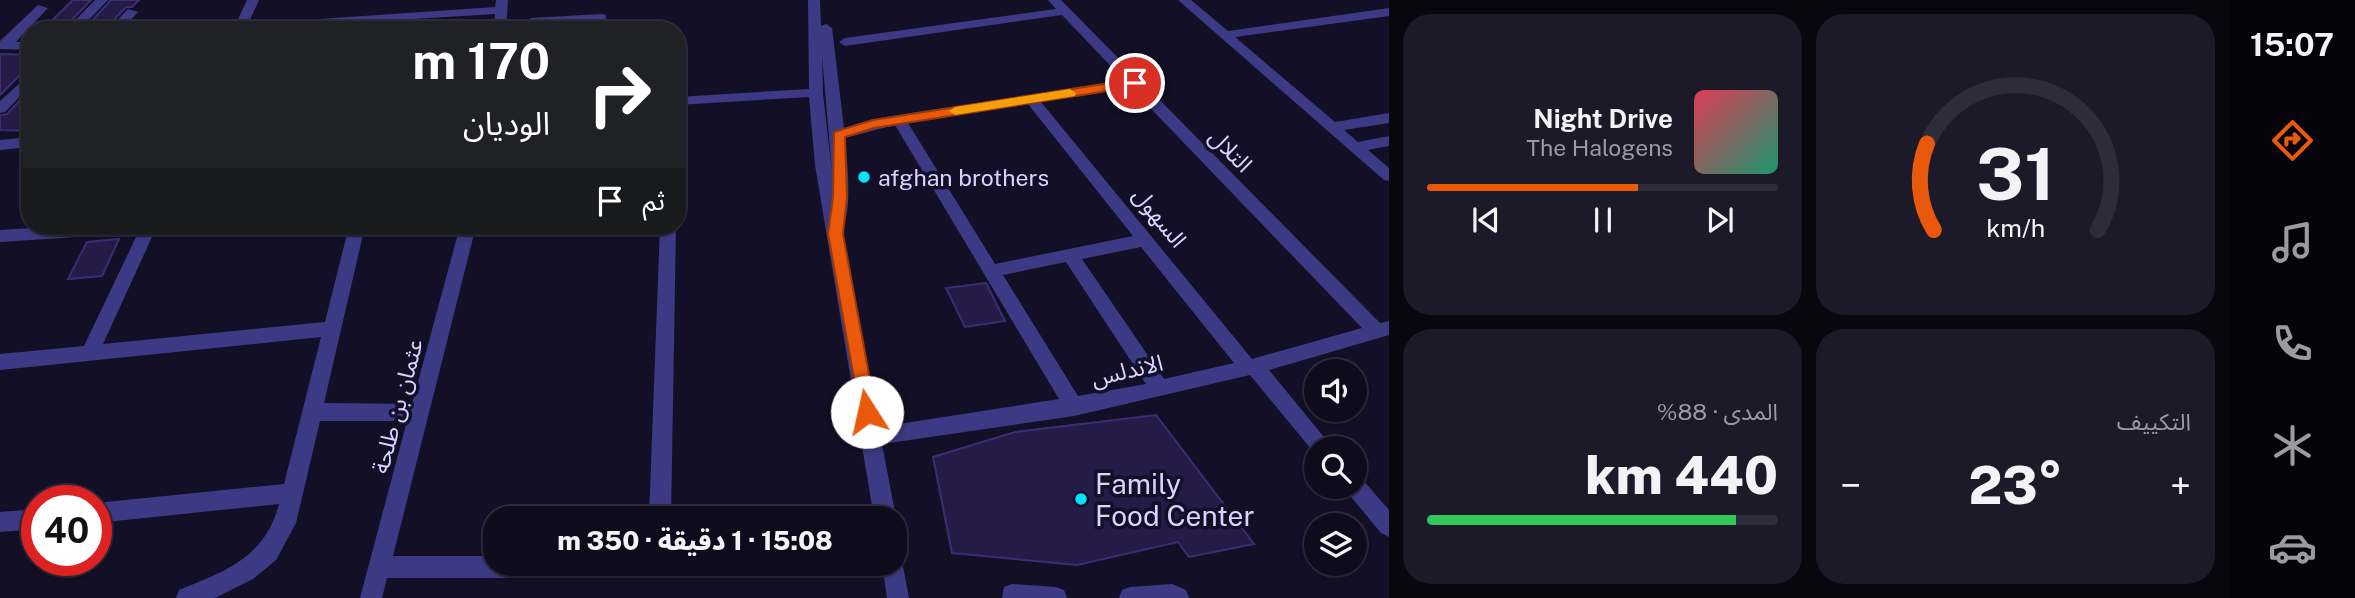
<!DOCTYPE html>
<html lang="ar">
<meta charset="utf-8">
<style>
body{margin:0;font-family:"Public Sans","Noto Sans Arabic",sans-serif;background:#1c1929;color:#f1f3f6;direction:rtl;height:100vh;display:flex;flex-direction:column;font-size:26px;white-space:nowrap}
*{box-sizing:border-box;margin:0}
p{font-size:23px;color:#9b9ba3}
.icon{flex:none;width:38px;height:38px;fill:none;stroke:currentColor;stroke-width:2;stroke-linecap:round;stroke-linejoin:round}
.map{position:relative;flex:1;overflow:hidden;direction:ltr}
.side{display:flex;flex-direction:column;gap:14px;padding:14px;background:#08060f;width:840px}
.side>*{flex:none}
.banner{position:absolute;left:21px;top:21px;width:665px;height:214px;border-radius:28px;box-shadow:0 2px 5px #0004,0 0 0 2px #2e2b3b;direction:rtl;background:#202124;color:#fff;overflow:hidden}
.tools{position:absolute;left:1304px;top:359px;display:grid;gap:14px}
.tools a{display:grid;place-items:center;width:63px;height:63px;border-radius:50%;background:#0e0b1c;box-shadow:0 2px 5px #0004,0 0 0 2px #2e2b3b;font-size:35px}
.speed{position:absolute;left:21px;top:485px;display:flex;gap:14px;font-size:35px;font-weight:700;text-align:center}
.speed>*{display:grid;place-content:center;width:91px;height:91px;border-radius:50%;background:#0e0b1c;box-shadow:0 2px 5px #0004,0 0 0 2px #2e2b3b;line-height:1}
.speed .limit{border:10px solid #d22;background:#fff;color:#111}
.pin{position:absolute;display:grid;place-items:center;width:60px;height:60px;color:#fff;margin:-30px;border:4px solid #fff;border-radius:50%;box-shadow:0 2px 7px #0007}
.me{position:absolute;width:77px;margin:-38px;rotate:350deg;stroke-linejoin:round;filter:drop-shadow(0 0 5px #0008)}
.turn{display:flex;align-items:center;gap:24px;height:147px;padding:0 21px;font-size:32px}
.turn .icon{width:91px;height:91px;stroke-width:2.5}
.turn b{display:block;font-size:49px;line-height:60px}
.then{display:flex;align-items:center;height:66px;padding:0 21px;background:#0003;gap:14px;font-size:26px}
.big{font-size:52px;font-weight:800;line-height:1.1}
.side .card{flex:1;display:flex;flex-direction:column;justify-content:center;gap:10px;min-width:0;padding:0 24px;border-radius:28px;background:#1c1929}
.side .dial{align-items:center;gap:0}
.dial svg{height:182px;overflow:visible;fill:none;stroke:#2e2b3b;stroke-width:7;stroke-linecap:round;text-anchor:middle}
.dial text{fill:#f1f3f6;stroke:none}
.song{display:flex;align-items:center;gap:21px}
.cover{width:84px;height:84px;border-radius:10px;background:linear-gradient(135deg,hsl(350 70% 55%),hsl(160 70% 35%))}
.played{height:7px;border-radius:4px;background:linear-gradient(90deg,#ea580c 60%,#2e2b3b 60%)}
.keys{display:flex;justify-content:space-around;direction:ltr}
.heat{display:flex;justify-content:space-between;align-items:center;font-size:38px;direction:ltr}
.charge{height:10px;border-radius:5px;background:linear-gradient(90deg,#34c759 88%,#2e2b3b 0)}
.side .tiles{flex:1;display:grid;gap:14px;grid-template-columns:repeat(2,1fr)}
.trip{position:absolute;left:483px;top:506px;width:424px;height:70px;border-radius:28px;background:#0e0b1c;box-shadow:0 2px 5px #0004,0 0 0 2px #2e2b3b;font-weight:800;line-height:70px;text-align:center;direction:rtl}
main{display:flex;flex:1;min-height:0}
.tab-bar{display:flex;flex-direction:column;width:126px;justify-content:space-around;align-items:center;background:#06040b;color:#9b9ba3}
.tab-bar .icon{width:49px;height:49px}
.tab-bar .active{color:#ea580c}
.tab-bar b{font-size:32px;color:#f1f3f6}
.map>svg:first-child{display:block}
.building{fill:#241b47;stroke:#3b2d73;stroke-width:2}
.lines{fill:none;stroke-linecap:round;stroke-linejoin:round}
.minor{fill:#3d3a85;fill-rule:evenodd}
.route{fill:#ea580c;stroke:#983908;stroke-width:2}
.slow{fill:#f59e0b}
.poi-dot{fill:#00e5ff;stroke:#130f26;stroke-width:2.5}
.labels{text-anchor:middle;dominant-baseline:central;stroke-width:7;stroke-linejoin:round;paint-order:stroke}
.street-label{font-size:23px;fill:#d9d4ff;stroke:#130f26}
.poi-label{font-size:23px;fill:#d9d4ff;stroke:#130f26;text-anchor:start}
.near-poi-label{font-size:28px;fill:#d9d4ff;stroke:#130f26;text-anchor:start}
</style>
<main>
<nav class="tab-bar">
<b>15:07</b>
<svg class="icon active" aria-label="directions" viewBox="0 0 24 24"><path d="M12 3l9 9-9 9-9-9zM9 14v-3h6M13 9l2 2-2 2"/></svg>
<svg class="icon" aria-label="music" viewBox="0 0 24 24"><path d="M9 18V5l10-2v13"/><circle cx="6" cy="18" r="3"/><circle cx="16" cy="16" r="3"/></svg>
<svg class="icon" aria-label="phone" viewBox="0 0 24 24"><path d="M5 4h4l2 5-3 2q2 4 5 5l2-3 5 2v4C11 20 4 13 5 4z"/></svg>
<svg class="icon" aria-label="climate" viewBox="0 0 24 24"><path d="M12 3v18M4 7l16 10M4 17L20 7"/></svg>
<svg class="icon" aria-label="car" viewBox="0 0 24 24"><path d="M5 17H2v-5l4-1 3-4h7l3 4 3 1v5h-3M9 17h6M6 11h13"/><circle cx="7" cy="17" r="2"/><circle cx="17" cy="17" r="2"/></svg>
</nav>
<section class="side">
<div class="tiles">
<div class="card dial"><svg viewBox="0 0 100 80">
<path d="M14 69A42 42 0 1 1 86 69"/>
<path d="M14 69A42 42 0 0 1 11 31" stroke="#ea580c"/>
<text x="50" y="56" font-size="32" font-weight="700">31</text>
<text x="50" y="72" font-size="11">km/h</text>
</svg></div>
<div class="card">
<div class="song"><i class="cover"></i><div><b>Night Drive</b><p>The Halogens</p></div></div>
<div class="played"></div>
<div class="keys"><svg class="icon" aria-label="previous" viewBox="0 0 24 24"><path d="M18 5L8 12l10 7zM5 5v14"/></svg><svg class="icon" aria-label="pause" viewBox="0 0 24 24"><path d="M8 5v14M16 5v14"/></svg><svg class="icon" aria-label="next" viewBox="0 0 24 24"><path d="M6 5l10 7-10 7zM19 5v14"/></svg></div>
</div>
<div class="card"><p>التكييف</p>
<div class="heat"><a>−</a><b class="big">23°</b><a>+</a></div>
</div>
<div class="card"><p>المدى · 88%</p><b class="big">440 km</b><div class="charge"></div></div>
</div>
</section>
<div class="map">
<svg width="1389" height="598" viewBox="0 0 1389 598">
<rect width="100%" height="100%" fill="#130f26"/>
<g class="building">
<path d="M73 0H91L67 25 48 24Z"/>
<path d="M111 0H139L132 7H126L108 26H87Z"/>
<path d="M0 54 30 55V65L0 95Z"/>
<path d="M24 96H30V131L0 130V115L7 114Z"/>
<path d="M119 239 102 276 68 279 87 242Z"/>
<path d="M986 283 1005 321 965 327 946 288Z"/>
<path d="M1156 415 1254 544 1189 557 1178 542 1077 565 952 553 933 457 1015 432Z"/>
</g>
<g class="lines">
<g class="minor">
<path d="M95 0H108L79 30H66Z"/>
<path d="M247 0H259L248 24 495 7 496 0H508L506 30H494L495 14 233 30Z"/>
<path d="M808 0H820L821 26 826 24 832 28 844 128 873 119 1124 80 1062 15 845 46 839 42 845 38 1056 9 1048 0H1061L1380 323 1389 321V335L1269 370 1333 448H1316V455L1250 375 1074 416 882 444 896 518 894 521V518H874L815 165 809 97 677 105V97L809 89ZM822 55 832 173 823 94ZM1131 88 1362 328 1252 359 1041 102ZM1028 104 1133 236 995 264 908 123ZM895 125 1059 399 879 427 842 227C853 211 847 159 845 138ZM1141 247 1234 363 1164 379 1082 259ZM1066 262 1146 384 1078 396 1003 275Z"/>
<path d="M1178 0H1191L1228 31 1389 8V16L1235 37 1335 122 1389 113V123L1344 130 1358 142 1389 136V146L1368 150 1389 168V181L1384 180Z"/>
<path d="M38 5 48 8 16 42H30V50L0 49V41Z"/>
<path d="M128 9 138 12 121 30H108Z"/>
<path d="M602 14 606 15V21L531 26 525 22 531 18Z"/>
<path d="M602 25H650L656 29H596Z"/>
<path d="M30 74V86L5 112 0 113V101Z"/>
<path d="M30 137V147L0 150V140Z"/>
<path d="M63 226H157L103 344 325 322 349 226H365L324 403 412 404 460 226H476L393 556H495V564H648L645 572 613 578H387L382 598H360L407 421H320L296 523 276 560 253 579 215 598H176L179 590C225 571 265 558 279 504L96 523V503L284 484 321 337 0 370V354L84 346 138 233 0 242V230Z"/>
<path d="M660 226H676L671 518H649Z"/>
<path d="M1354 475 1361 478 1389 510V537L1381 533 1347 492 1344 486H1354Z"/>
<path d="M37 509V529L0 532V512Z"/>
<path d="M894 553 901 556 909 598H887L882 564H894Z"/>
<path d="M1012 584 1056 587 1064 590 1067 598H1002L1004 587Z"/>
<path d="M1172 584 1186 590 1189 598H1119L1122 590 1130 587Z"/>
</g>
</g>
<path class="route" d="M1135 79 1141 83 1139 86 874 128 845 137 847 197 843 234 876 412 874 417H861L828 234 833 197 834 132 873 120Z"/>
<path class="slow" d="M1070 89 1076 93 1075 96 955 115 949 111 955 107Z"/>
<g class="poi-dot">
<circle cx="864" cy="177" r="7"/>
<circle cx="1081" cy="499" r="7"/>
</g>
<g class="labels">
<g class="street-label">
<text transform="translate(1231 150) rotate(46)">التلال</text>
<text transform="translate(1160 217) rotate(51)">السهول</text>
<text transform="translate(1127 370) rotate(-13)">الاندلس</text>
<text transform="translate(397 406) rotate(-75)">عثمان بن طلحة</text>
</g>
<g class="poi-label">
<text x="878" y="177">afghan brothers</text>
</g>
<g class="near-poi-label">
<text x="1095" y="483">Family<tspan x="1095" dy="32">Food Center</tspan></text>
</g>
</g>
</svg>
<div class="tools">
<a><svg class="icon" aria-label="sound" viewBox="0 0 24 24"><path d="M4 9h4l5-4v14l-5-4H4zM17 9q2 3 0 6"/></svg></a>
<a><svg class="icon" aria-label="search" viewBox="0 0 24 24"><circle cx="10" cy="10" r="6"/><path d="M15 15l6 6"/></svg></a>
<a><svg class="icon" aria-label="layers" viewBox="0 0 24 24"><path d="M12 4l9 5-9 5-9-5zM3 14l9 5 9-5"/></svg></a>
</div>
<div class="speed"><div class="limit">40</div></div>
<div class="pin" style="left:1135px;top:83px;background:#d93025"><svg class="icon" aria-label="arrive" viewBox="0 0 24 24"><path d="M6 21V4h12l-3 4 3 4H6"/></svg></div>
<svg class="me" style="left:867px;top:412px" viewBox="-20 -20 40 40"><circle r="19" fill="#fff"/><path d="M0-13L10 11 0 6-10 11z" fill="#ea580c"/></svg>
<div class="trip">15:08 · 1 دقيقة · 350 m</div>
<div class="banner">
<div class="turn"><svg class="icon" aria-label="right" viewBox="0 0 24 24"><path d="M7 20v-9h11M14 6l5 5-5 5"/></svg><div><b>170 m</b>الوديان</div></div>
<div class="then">ثم<svg class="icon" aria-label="arrive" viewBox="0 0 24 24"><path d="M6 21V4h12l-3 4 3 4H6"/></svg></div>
</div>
</div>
</main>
